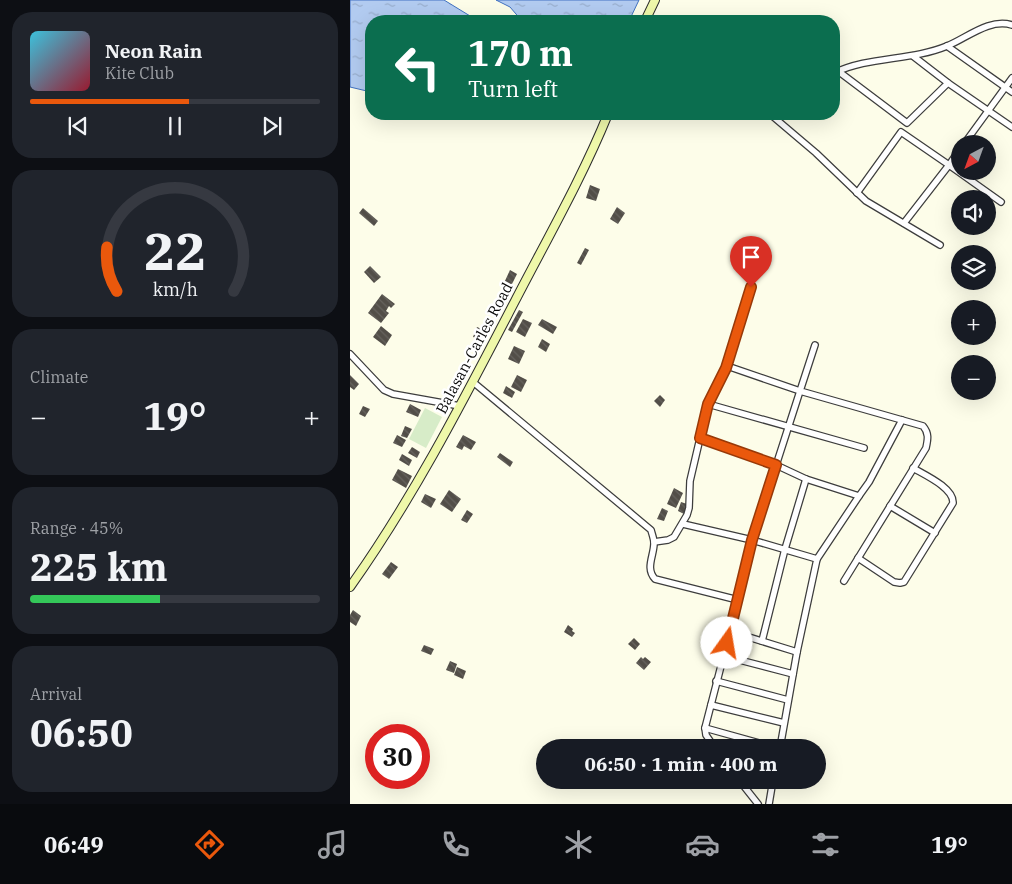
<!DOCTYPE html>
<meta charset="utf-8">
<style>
body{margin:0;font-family:"IBM Plex Serif",serif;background:#20242c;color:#f1f3f6;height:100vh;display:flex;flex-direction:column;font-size:19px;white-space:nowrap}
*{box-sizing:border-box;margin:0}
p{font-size:16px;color:#9ea1a6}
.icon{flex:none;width:28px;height:28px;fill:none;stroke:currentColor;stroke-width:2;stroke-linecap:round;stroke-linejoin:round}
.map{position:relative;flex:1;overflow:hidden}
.panel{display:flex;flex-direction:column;gap:12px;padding:12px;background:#0d0f14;width:350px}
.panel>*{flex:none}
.guide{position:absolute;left:15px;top:15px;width:475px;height:105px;border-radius:20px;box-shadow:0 5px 20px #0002;background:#0b6e4f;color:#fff;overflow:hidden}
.needle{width:32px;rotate:221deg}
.buttons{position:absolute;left:601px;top:135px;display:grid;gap:10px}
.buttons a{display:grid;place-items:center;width:45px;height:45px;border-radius:50%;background:#171b24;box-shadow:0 5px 20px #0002;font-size:25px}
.speed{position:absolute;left:15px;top:724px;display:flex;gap:10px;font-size:25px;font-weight:700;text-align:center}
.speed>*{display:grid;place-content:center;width:65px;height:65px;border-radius:50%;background:#171b24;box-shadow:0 5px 20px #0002;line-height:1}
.speed .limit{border:8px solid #d22;background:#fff;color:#111}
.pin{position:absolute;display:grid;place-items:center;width:42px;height:42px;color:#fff;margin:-51px -21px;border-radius:50% 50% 50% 0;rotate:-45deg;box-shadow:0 0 5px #0007}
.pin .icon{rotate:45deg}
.me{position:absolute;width:55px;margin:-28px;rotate:13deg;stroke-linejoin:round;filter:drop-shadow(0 0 4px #0008)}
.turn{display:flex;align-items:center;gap:18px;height:105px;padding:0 20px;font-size:22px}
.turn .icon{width:65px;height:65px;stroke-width:2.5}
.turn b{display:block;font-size:35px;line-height:42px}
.big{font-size:38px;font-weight:700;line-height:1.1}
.panel .tile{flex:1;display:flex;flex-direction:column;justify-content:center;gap:8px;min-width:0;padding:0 18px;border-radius:20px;background:#20242c}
.panel .dial{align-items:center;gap:0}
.dial svg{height:130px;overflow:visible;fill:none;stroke:#363941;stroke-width:7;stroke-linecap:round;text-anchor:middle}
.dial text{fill:#f1f3f6;stroke:none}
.song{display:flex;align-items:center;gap:15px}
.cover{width:60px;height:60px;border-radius:8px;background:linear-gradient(135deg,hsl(190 70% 55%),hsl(350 70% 35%))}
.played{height:5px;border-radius:2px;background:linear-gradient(90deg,#ea580c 55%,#363941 55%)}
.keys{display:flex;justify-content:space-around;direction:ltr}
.heat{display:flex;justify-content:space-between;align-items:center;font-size:28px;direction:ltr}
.charge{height:8px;border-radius:4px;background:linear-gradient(90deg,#34c759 45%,#363941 0)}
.trip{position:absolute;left:186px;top:739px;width:290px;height:50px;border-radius:25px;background:#171b24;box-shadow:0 5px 20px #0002;font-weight:700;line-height:50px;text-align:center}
.menu{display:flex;height:80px;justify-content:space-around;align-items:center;background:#090b0e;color:#9ea1a6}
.menu .icon{width:35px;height:35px}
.menu .on{color:#ea580c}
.menu b{font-size:22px;color:#f1f3f6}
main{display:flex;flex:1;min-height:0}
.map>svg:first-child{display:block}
.pitch{fill:#d7ecc8}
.water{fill:url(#water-ripples);stroke:#4071c1}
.building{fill:url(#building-back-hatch)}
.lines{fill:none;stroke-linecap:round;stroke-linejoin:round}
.street-casing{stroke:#3d3d3d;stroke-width:8}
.secondary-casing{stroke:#2c2c2c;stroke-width:10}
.street{stroke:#fff;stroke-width:5.5}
.secondary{stroke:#eff8aa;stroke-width:8}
.route-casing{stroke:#983908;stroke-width:12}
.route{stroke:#ea580c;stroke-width:9}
.labels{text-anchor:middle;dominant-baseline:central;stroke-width:5;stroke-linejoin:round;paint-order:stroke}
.street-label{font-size:15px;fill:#0a0a0a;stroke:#fff}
</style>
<main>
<section class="panel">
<div class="tile">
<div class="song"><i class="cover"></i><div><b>Neon Rain</b><p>Kite Club</p></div></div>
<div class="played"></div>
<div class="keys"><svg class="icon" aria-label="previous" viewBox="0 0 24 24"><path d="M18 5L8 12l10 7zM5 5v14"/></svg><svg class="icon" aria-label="pause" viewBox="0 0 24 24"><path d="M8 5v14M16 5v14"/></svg><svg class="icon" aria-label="next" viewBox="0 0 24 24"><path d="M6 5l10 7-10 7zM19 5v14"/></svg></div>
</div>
<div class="tile dial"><svg viewBox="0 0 100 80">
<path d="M14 69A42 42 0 1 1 86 69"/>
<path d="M14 69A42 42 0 0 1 8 42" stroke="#ea580c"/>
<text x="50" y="56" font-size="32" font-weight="700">22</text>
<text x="50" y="72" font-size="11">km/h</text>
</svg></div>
<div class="tile"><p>Climate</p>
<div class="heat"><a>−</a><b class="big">19°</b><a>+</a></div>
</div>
<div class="tile"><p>Range · 45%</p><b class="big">225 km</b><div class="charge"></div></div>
<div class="tile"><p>Arrival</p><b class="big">06:50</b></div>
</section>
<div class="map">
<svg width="662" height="804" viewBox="0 0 662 804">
<defs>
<pattern id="water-ripples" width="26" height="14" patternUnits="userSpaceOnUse" patternTransform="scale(1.25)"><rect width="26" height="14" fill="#b2cbf0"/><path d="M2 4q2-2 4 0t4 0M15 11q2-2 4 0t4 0" fill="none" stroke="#98adcc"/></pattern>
<pattern id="building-back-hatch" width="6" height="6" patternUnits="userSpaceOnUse" patternTransform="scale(1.25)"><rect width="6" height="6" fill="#524e48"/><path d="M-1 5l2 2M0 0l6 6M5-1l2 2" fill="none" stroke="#66635e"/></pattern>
</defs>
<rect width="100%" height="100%" fill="#fdfde9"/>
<path class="pitch" d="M75 408 92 417 76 448 59 439Z"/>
<g class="water">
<path d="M0 0H94L125 19 135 21H21V92L0 87Z"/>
<path d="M146 0H289L279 21H172L160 7Z"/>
</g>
<g class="building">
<path d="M240 185 250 189 246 201 236 198Z"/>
<path d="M267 207 275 213 268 224 260 219Z"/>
<path d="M13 208 28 221 24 226 9 213Z"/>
<path d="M235 248 239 250 231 265 227 263Z"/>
<path d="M20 266 31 277 24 283 14 272Z"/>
<path d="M160 270 167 274 161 286 154 283Z"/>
<path d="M32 294 45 304 41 308 39 306 36 311 39 313 31 323 18 313Z"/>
<path d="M169 310 173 312 162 332 158 330Z"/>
<path d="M173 319 182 323 175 337 166 332Z"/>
<path d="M192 319 207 327 203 334 188 325Z"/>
<path d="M31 326 42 335 35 346 23 337Z"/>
<path d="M127 327 134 330 131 339 123 337Z"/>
<path d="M192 339 200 344 196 352 188 347Z"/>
<path d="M164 346 175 351 169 364 158 359Z"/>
<path d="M0 375 9 384 4 390 0 387Z"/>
<path d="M167 375 177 380 171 392 161 387Z"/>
<path d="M156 386 165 392 162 398 153 393Z"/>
<path d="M310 395 315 400 310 407 304 401Z"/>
<path d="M60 404 71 410 68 417 56 412Z"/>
<path d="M13 406 20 409 15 417 9 414Z"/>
<path d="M55 426 62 429 57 438 51 436Z"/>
<path d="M47 435 56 440 52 447 43 443Z"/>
<path d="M113 435 126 442 121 450 114 446 112 450 106 447Z"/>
<path d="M62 447 70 452 67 458 58 453Z"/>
<path d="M150 453 163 462 160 467 147 457Z"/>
<path d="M52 454 62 460 59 466 49 460Z"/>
<path d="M48 469 62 476 56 488 42 480Z"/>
<path d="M324 488 333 493 326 508 317 504Z"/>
<path d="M99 490 111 499 102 512 90 504Z"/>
<path d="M75 494 86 499 81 508 71 502Z"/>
<path d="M331 502 337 504 334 514 328 511Z"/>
<path d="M312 508 318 511 314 521 307 519Z"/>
<path d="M117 510 123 514 117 523 111 520Z"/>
<path d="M41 562 48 567 39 579 32 574Z"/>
<path d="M3 610 11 616 6 626 0 622V615Z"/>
<path d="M218 625 223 629 222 631 225 633 222 637 214 632Z"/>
<path d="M284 638 290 644 285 650 278 644Z"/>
<path d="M74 645 84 649 81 655 71 651Z"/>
<path d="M291 657 293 659 295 657 301 662 294 670 286 663Z"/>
<path d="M100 661 107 664 104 673 96 670Z"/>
<path d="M107 667 116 671 113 679 104 675Z"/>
</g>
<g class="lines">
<defs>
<g id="street">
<path d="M597 46 662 92"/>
<path d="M488 71 557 123 598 83 563 56"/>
<path d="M484 73C519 56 561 61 597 46 617 38 639 18 662 25"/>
<path d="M598 83 662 127"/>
<path d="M420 114 466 153 516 201 590 245"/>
<path d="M614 144 662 78"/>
<path d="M507 193 551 132 599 165 610 149"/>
<path d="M554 223 599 165 651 202"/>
<path d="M465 345 450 391 573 426C579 433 578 439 576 448L494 581"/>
<path d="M0 354 34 390 43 394 110 406"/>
<path d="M376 368 401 287"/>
<path d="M123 382 301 530C302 534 304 539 304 543 304 556 295 568 305 579L388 600 355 728 356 735 365 748"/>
<path d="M358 404 514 448"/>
<path d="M350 438 426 465 456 479 509 496 519 482 552 420"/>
<path d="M540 506 585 533"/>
<path d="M304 542 318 540 324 537 337 515 339 508 340 481 358 404 376 368 380 367 450 391 402 540 333 524"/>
<path d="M508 558 544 582 550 583 554 582 603 503C604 488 575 475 563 468"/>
<path d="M467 559 509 496"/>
<path d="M388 600 402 540 467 559 447 652 430 748"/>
<path d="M379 631 447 652"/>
<path d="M412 641 435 549 456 479"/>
<path d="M374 656 443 674"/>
<path d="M366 681 438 700"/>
<path d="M361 705 434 723"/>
<path d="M355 728 427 748"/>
<path d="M389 780 408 804"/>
<path d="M419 804 423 780"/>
</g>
<g id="secondary">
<path d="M295 21 305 0"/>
<path d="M0 587C64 497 114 399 165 301 197 239 232 178 258 114"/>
</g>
</defs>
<use href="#street" class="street-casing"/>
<use href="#secondary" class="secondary-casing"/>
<use href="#street" class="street"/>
<use href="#secondary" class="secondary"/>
</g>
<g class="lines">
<defs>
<path id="route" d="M377 643 402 540 426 465 350 438 358 404 376 368 401 287"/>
</defs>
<use href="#route" class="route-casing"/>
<use href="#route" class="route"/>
</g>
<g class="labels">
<g class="street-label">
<text transform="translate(124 348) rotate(-62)">Balasan-Carles Road</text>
</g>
</g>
</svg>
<div class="buttons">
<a><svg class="needle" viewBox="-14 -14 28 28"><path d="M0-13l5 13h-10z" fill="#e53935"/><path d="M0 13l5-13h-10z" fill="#9ea1a6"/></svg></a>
<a><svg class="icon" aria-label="sound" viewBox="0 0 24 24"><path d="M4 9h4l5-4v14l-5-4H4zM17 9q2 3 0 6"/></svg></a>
<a><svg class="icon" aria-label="layers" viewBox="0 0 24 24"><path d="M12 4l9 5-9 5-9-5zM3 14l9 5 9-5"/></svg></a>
<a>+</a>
<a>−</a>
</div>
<div class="speed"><div class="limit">30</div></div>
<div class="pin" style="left:401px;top:287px;background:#d93025"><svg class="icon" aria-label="arrive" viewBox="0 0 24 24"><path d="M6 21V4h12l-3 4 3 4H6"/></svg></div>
<svg class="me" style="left:377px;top:643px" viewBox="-20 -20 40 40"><circle r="19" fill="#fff"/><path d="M0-13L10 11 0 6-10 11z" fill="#ea580c"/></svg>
<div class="trip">06:50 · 1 min · 400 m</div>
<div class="guide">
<div class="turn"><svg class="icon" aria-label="left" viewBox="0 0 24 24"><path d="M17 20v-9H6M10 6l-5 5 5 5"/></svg><div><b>170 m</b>Turn left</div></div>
</div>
</div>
</main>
<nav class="menu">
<b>06:49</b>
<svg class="icon on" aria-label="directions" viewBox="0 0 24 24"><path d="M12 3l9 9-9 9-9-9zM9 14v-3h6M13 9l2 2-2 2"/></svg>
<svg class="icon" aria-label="music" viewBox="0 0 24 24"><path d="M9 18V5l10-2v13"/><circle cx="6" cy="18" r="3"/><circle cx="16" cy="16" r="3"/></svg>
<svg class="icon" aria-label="phone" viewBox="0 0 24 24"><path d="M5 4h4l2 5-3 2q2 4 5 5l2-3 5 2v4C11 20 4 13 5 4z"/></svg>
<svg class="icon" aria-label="climate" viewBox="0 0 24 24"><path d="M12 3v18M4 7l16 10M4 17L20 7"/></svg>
<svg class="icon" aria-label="car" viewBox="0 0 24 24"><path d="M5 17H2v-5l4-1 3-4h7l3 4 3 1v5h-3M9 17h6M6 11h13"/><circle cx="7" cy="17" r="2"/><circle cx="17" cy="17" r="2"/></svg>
<svg class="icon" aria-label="filters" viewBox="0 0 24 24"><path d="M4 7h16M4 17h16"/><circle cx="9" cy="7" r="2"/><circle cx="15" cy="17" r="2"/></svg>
<b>19°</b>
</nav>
